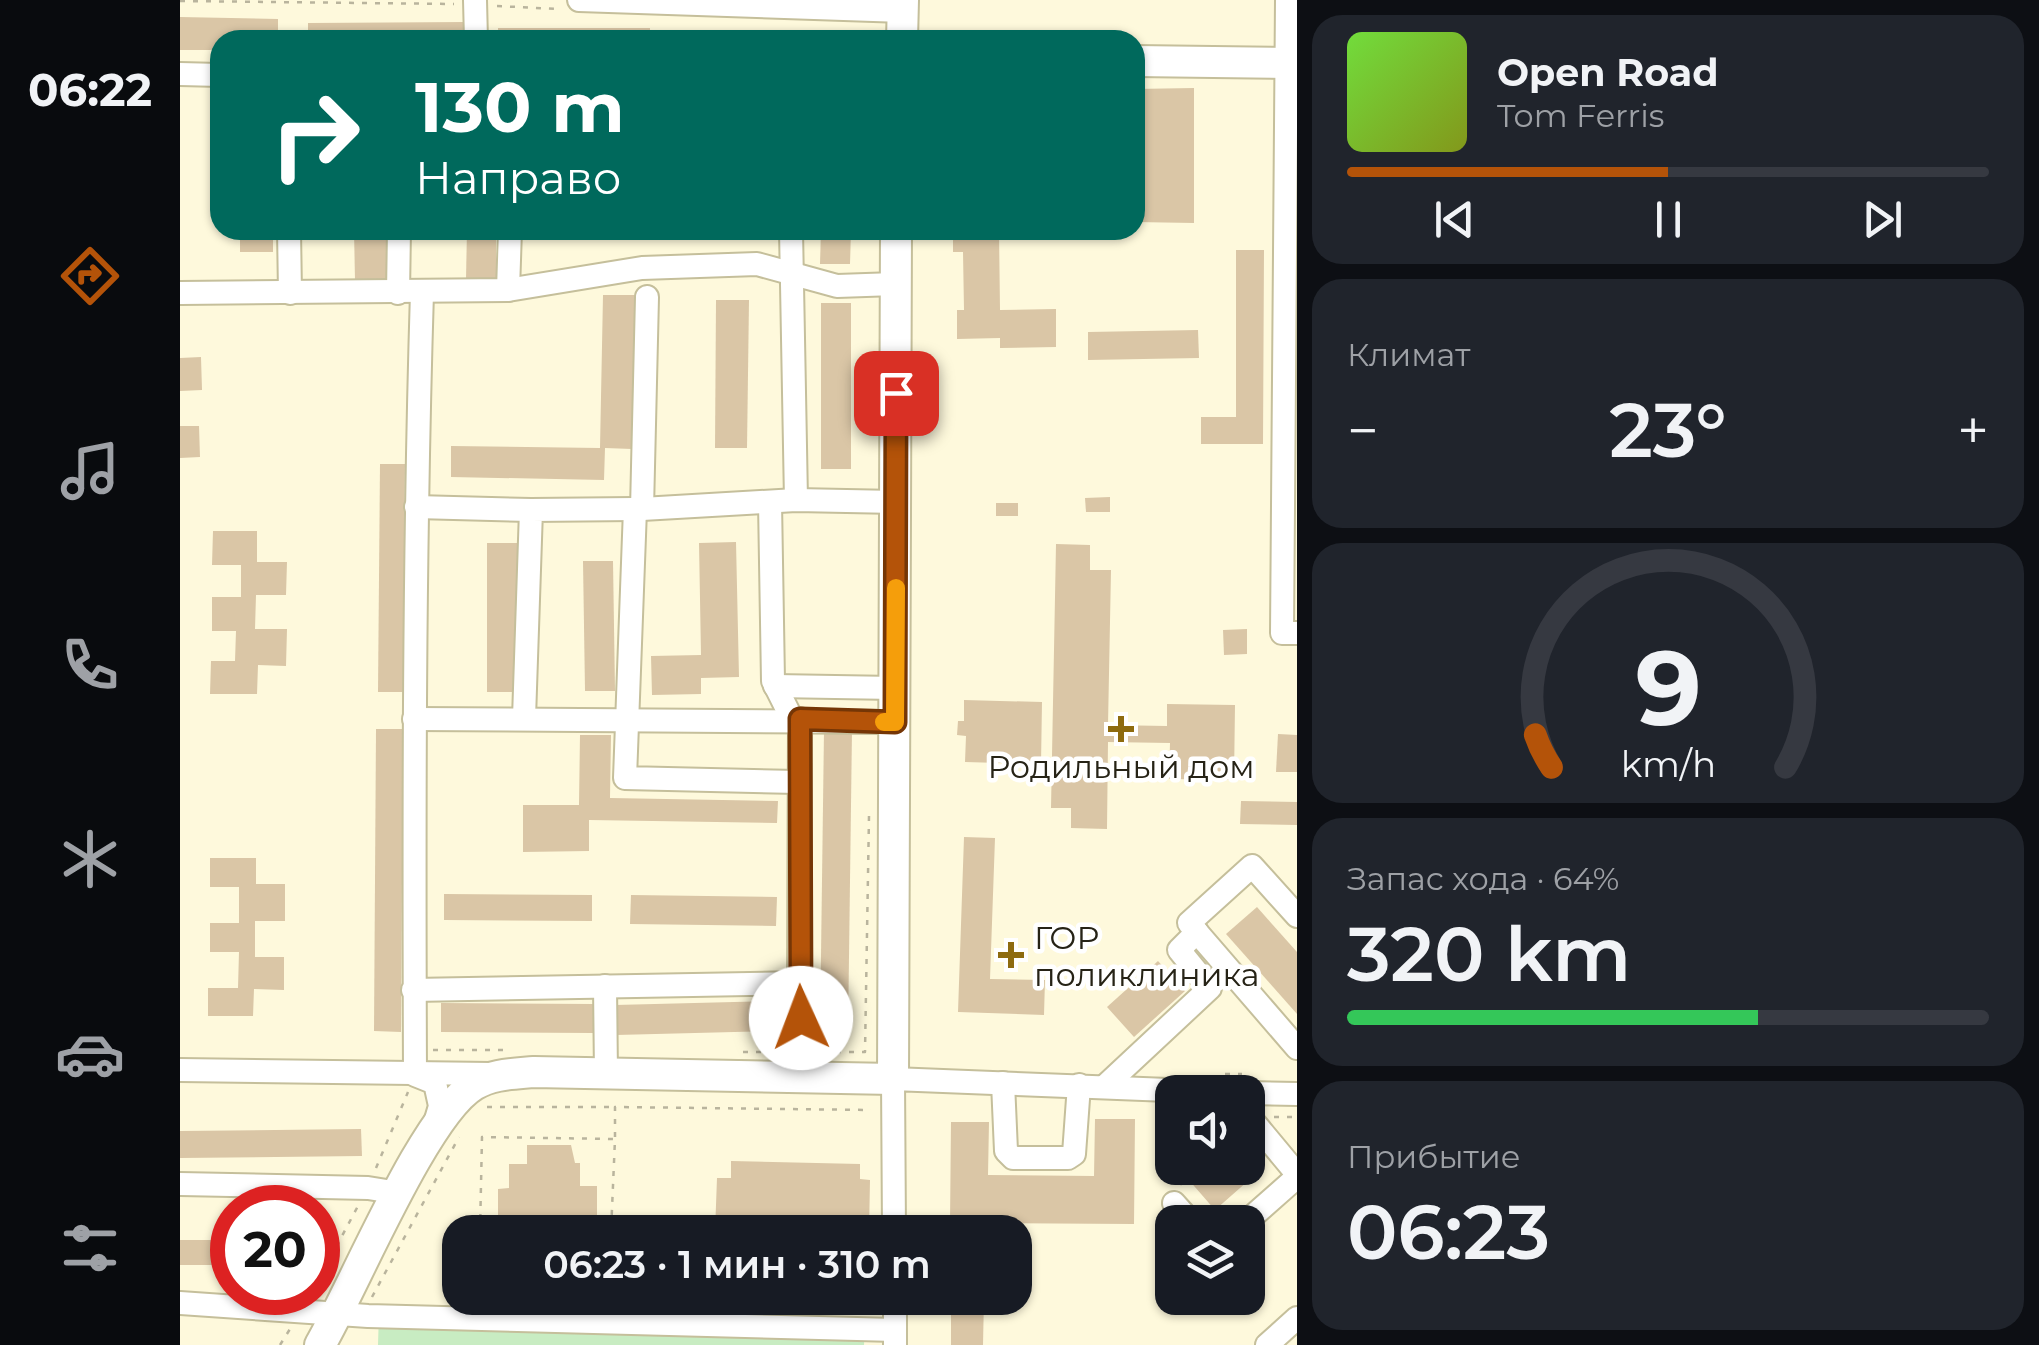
<!DOCTYPE html>
<html lang="ru">
<meta charset="utf-8">
<style>
body{margin:0;font-family:Montserrat,sans-serif;background:#20242c;color:#f1f3f6;height:100vh;display:flex;flex-direction:column;font-size:38px;white-space:nowrap}
*{box-sizing:border-box;margin:0}
p{font-size:32px;color:#9ea1a6}
.icon{flex:none;width:55px;height:55px;fill:none;stroke:currentColor;stroke-width:2;stroke-linecap:round;stroke-linejoin:round}
.map{position:relative;flex:1;overflow:hidden}
.panel{display:flex;flex-direction:column;gap:15px;padding:15px;background:#0d0f14;width:742px}
.panel>*{flex:none}
.top-card{position:absolute;left:30px;top:30px;width:935px;height:210px;border-radius:30px;box-shadow:0 2px 8px #0004;background:#00695c;color:#fff;overflow:hidden}
.tools{position:absolute;left:975px;top:1075px;display:grid;gap:20px}
.tools a{display:grid;place-items:center;width:110px;height:110px;border-radius:20px;background:#171b24;box-shadow:0 2px 8px #0004;font-size:50px}
.speed{position:absolute;left:30px;top:1185px;display:flex;gap:20px;font-size:50px;font-weight:700;text-align:center}
.speed>*{display:grid;place-content:center;width:130px;height:130px;border-radius:50%;background:#171b24;box-shadow:0 2px 8px #0004;line-height:1}
.speed .limit{border:15px solid #d22;background:#fff;color:#111}
.pin{position:absolute;display:grid;place-items:center;width:85px;height:85px;color:#fff;margin:-42px;border-radius:20px;box-shadow:0 5px 15px #0006}
.me{position:absolute;width:110px;margin:-55px;rotate:358deg;stroke-linejoin:round;filter:drop-shadow(0 0 8px #0008)}
.turn{display:flex;align-items:center;gap:35px;height:210px;padding:0 40px;font-size:45px}
.turn .icon{width:130px;height:130px;stroke-width:2.5}
.turn b{display:block;font-size:70px;line-height:85px}
.big{font-size:75px;font-weight:600;line-height:1.1}
.panel .tile{flex:1;display:flex;flex-direction:column;justify-content:center;gap:15px;min-width:0;padding:0 35px;border-radius:30px;background:#20242c}
.panel .dial{align-items:center;gap:0}
.dial svg{height:260px;overflow:visible;fill:none;stroke:#363941;stroke-width:7;stroke-linecap:round;text-anchor:middle}
.dial text{fill:#f1f3f6;stroke:none}
.song{display:flex;align-items:center;gap:30px}
.cover{width:120px;height:120px;border-radius:15px;background:linear-gradient(135deg,hsl(100 70% 55%),hsl(70 70% 35%))}
.played{height:10px;border-radius:5px;background:linear-gradient(90deg,#b45309 50%,#363941 50%)}
.keys{display:flex;justify-content:space-around;direction:ltr}
.heat{display:flex;justify-content:space-between;align-items:center;font-size:55px;direction:ltr}
.charge{height:15px;border-radius:8px;background:linear-gradient(90deg,#34c759 64%,#363941 0)}
.trip{position:absolute;left:262px;top:1215px;width:590px;height:100px;border-radius:30px;background:#171b24;box-shadow:0 2px 8px #0004;font-weight:600;line-height:100px;text-align:center}
main{display:flex;flex:1;min-height:0}
.dock{display:flex;flex-direction:column;width:180px;justify-content:space-around;align-items:center;background:#090b0e;color:#9ea1a6}
.dock .icon{width:70px;height:70px}
.dock .active{color:#b45309}
.dock b{font-size:45px;color:#f1f3f6}
.map>svg:first-child{display:block}
.green{fill:#c8ecc2}
.building{fill:#dac6a6}
.lines{fill:none;stroke-linecap:round;stroke-linejoin:round}
.minor-casing{stroke:#c5bf9b;stroke-width:26}
.major-casing{stroke:#c5bf9b;stroke-width:34}
.path{stroke:#b9b49d;stroke-width:2.5;stroke-dasharray:5 8;stroke-linecap:butt}
.minor{stroke:#fff;stroke-width:22}
.major{stroke:#fff;stroke-width:30}
.route-casing{stroke:#753606;stroke-width:25}
.route{stroke:#b45309;stroke-width:18}
.slow{stroke:#f59e0b;stroke-width:18}
.poi-dot{fill:#8e6b0f;stroke:#fff;stroke-width:4}
.labels{text-anchor:middle;dominant-baseline:central;stroke-width:9;stroke-linejoin:round;paint-order:stroke}
.poi-label{font-size:32px;fill:#262316;stroke:#fff}
</style>
<main>
<nav class="dock">
<b>06:22</b>
<svg class="icon active" aria-label="directions" viewBox="0 0 24 24"><path d="M12 3l9 9-9 9-9-9zM9 14v-3h6M13 9l2 2-2 2"/></svg>
<svg class="icon" aria-label="music" viewBox="0 0 24 24"><path d="M9 18V5l10-2v13"/><circle cx="6" cy="18" r="3"/><circle cx="16" cy="16" r="3"/></svg>
<svg class="icon" aria-label="phone" viewBox="0 0 24 24"><path d="M5 4h4l2 5-3 2q2 4 5 5l2-3 5 2v4C11 20 4 13 5 4z"/></svg>
<svg class="icon" aria-label="climate" viewBox="0 0 24 24"><path d="M12 3v18M4 7l16 10M4 17L20 7"/></svg>
<svg class="icon" aria-label="car" viewBox="0 0 24 24"><path d="M5 17H2v-5l4-1 3-4h7l3 4 3 1v5h-3M9 17h6M6 11h13"/><circle cx="7" cy="17" r="2"/><circle cx="17" cy="17" r="2"/></svg>
<svg class="icon" aria-label="filters" viewBox="0 0 24 24"><path d="M4 7h16M4 17h16"/><circle cx="9" cy="7" r="2"/><circle cx="15" cy="17" r="2"/></svg>
</nav>
<div class="map">
<svg width="1117" height="1345" viewBox="0 0 1117 1345">
<rect width="100%" height="100%" fill="#fef9dc"/>
<path class="green" d="M199 1312 685 1325 684 1345H198Z"/>
<g class="building">
<path d="M0 17 98 19V40H40V50H0Z"/>
<path d="M285 22 286 40H128V23Z"/>
<rect x="318" y="28" width="152" height="12"/>
<path d="M1014 88V223L955 222V89Z"/>
<rect x="60" y="230" width="33" height="22"/>
<path d="M174 230H206L207 279 175 280Z"/>
<path d="M287 230H316V279H286Z"/>
<path d="M407 230H540V235L407 237Z"/>
<path d="M641 230H671L670 264H640Z"/>
<path d="M773 230H819L820 310 876 309V347L820 348V338L777 339V310H784L783 252H773Z"/>
<path d="M1056 250H1084L1083 444H1021V417H1056Z"/>
<path d="M423 295H455L452 449 425 448 424 480 271 477V446L420 448Z"/>
<path d="M536 300H569L567 448H535Z"/>
<rect x="641" y="303" width="30" height="166"/>
<path d="M1018 330 1019 358 908 360V332Z"/>
<path d="M21 357 22 390 0 391V358Z"/>
<path d="M0 426H19L20 457 0 458Z"/>
<path d="M200 464H225L223 692H198Z"/>
<path d="M930 497V512H906L905 498Z"/>
<rect x="816" y="503" width="22" height="13"/>
<path d="M33 531H77V562H107L106 595H76L75 629H107L106 666 78 665 77 694H30L31 661H55L56 631H32V597H61V565H32Z"/>
<path d="M556 542 559 677 521 678V694L472 695 471 656 521 655 519 543Z"/>
<path d="M307 543H338L337 692H307Z"/>
<path d="M876 544 910 545V570H931L928 725 987 726V704L1055 705 1054 780 989 779 990 743 928 742 927 829 891 828V808H871Z"/>
<path d="M403 561H433L435 691H405Z"/>
<path d="M1067 629V654L1044 655 1043 630Z"/>
<path d="M784 700 862 702 861 764 785 762 786 736 777 735 778 721H784Z"/>
<path d="M196 729H223L221 1032 194 1031Z"/>
<path d="M644 730H672L668 1032 640 1031Z"/>
<path d="M1098 734 1117 735V772H1096Z"/>
<path d="M400 735H431L430 798 598 801 597 823 409 820V851L343 852V805H399Z"/>
<path d="M1061 801 1117 802V825L1060 824Z"/>
<path d="M784 837 815 838 810 979 865 980 864 1015 778 1012Z"/>
<path d="M30 858H76V884H105V921H75V957H104V990L74 989 73 1016H28V988H58L59 952H30V923H59V887H30Z"/>
<path d="M264 894 412 895V921L264 920Z"/>
<path d="M451 895 597 897 596 926 450 924Z"/>
<path d="M1077 907 1117 952V1014L1046 934Z"/>
<path d="M978 961 1005 991 954 1037 927 1007Z"/>
<path d="M592 1001V1031L436 1035 435 1005Z"/>
<path d="M261 1003 414 1004 413 1033 261 1032Z"/>
<path d="M915 1119H955L954 1224 770 1223 771 1122H809L808 1175 914 1176Z"/>
<path d="M181 1129 182 1156 0 1158V1131Z"/>
<path d="M347 1145H391L395 1163H400V1186H417V1232H318V1189L329 1188V1164H347Z"/>
<path d="M1068 1146 1085 1166 1035 1210 1008 1179 1021 1168H1068Z"/>
<path d="M551 1161 680 1164V1179L690 1180 689 1232H535L537 1178H551Z"/>
<rect x="0" y="1240" width="52" height="25"/>
<path d="M771 1298H804L803 1345H771Z"/>
</g>
<g class="lines">
<defs>
<g id="minor">
<path d="M295 0 296 40"/>
<path d="M399 0 723 11"/>
<path d="M1107 0 1102 633H1117"/>
<path d="M0 74 40 75"/>
<path d="M109 230 110 293"/>
<path d="M611 230 616 500"/>
<path d="M328 290 330 230"/>
<path d="M242 292C234 553 234 814 235 1075L255 1083 260 1106 255 1123"/>
<path d="M0 293 328 290 462 268 577 264 657 286 715 284"/>
<path d="M218 293 219 230"/>
<path d="M467 297 462 509H455L445 778 617 782"/>
<path d="M590 502 593 681 612 719"/>
<path d="M236 507 351 510"/>
<path d="M462 509 616 500 717 502"/>
<path d="M595 686 715 688"/>
<path d="M344 718 351 510 455 509"/>
<path d="M234 719 715 722"/>
<path d="M620 719 619 983 624 1077"/>
<path d="M1117 916 1072 866 1009 923 1117 1048"/>
<path d="M425 986 426 1074"/>
<path d="M233 990 619 983"/>
<path d="M0 1070 311 1074"/>
<path d="M823 1083 826 1151 833 1158H888L894 1154 899 1085"/>
<path d="M925 1086 1030 988 999 950 1017 932"/>
<path d="M1068 1093 1117 1094"/>
<path d="M1068 1115 1117 1174"/>
<path d="M0 1184 188 1188 219 1193"/>
<path d="M994 1203 1011 1222"/>
<path d="M1066 1222 1117 1177"/>
<path d="M714 1232 713 1079 1039 1092"/>
<path d="M715 1298V1344"/>
<path d="M0 1303 188 1316 715 1330"/>
<path d="M1087 1345 1117 1318"/>
</g>
<g id="major">
<path d="M722 40 723 0"/>
<path d="M955 61 1117 63"/>
<path d="M140 1345C174 1287 244 1115 294 1085 312 1074 333 1074 354 1072L713 1079 716 230"/>
</g>
</defs>
<use href="#minor" class="minor-casing"/>
<use href="#major" class="major-casing"/>
<g class="path">
<path d="M0 1 274 4"/>
<path d="M317 6 379 9"/>
<path d="M253 1050H325"/>
<path d="M563 1052H605"/>
<path d="M643 1052H685L689 816"/>
<path d="M1045 1074H1062"/>
<path d="M307 1107H435"/>
<path d="M977 1109 992 1156"/>
<path d="M980 1114H992"/>
<path d="M1094 1117H1117"/>
<path d="M435 1137V1107L691 1110"/>
<path d="M196 1168 228 1092"/>
<path d="M996 1168 1002 1185"/>
<path d="M300 1232 302 1137 435 1139 431 1232"/>
<path d="M138 1281 178 1206"/>
<path d="M192 1297 279 1137"/>
<path d="M100 1345 110 1329"/>
</g>
<use href="#minor" class="minor"/>
<use href="#major" class="major"/>
</g>
<g class="lines">
<defs>
<path id="route" d="M621 1018 620 719 715 722 716 393"/>
</defs>
<use href="#route" class="route-casing"/>
<use href="#route" class="route"/>
<path class="slow" d="M704 722H715L716 588"/>
</g>
<g class="poi-dot">
<path d="M936 714h10v10h10v10h-10v10h-10v-10h-10v-10h10z"/>
<path d="M826 940h10v10h10v10h-10v10h-10v-10h-10v-10h10z"/>
</g>
<g class="labels">
<g class="poi-label">
<text x="941" y="766">Родильный дом</text>
<text x="854" y="937" text-anchor="start">ГОР<tspan x="854" dy="37">поликлиника</tspan></text>
</g>
</g>
</svg>
<div class="tools">
<a><svg class="icon" aria-label="sound" viewBox="0 0 24 24"><path d="M4 9h4l5-4v14l-5-4H4zM17 9q2 3 0 6"/></svg></a>
<a><svg class="icon" aria-label="layers" viewBox="0 0 24 24"><path d="M12 4l9 5-9 5-9-5zM3 14l9 5 9-5"/></svg></a>
</div>
<div class="speed"><div class="limit">20</div></div>
<div class="pin" style="left:716px;top:393px;background:#d93025"><svg class="icon" aria-label="arrive" viewBox="0 0 24 24"><path d="M6 21V4h12l-3 4 3 4H6"/></svg></div>
<svg class="me" style="left:621px;top:1018px" viewBox="-20 -20 40 40"><circle r="19" fill="#fff"/><path d="M0-13L10 11 0 6-10 11z" fill="#b45309"/></svg>
<div class="trip">06:23 · 1 мин · 310 m</div>
<div class="top-card">
<div class="turn"><svg class="icon" aria-label="right" viewBox="0 0 24 24"><path d="M7 20v-9h11M14 6l5 5-5 5"/></svg><div><b>130 m</b>Направо</div></div>
</div>
</div>
<section class="panel">
<div class="tile">
<div class="song"><i class="cover"></i><div><b>Open Road</b><p>Tom Ferris</p></div></div>
<div class="played"></div>
<div class="keys"><svg class="icon" aria-label="previous" viewBox="0 0 24 24"><path d="M18 5L8 12l10 7zM5 5v14"/></svg><svg class="icon" aria-label="pause" viewBox="0 0 24 24"><path d="M8 5v14M16 5v14"/></svg><svg class="icon" aria-label="next" viewBox="0 0 24 24"><path d="M6 5l10 7-10 7zM19 5v14"/></svg></div>
</div>
<div class="tile"><p>Климат</p>
<div class="heat"><a>−</a><b class="big">23°</b><a>+</a></div>
</div>
<div class="tile dial"><svg viewBox="0 0 100 80">
<path d="M14 69A42 42 0 1 1 86 69"/>
<path d="M14 69A42 42 0 0 1 9 59" stroke="#b45309"/>
<text x="50" y="56" font-size="32" font-weight="700">9</text>
<text x="50" y="72" font-size="11">km/h</text>
</svg></div>
<div class="tile"><p>Запас хода · 64%</p><b class="big">320 km</b><div class="charge"></div></div>
<div class="tile"><p>Прибытие</p><b class="big">06:23</b></div>
</section>
</main>
